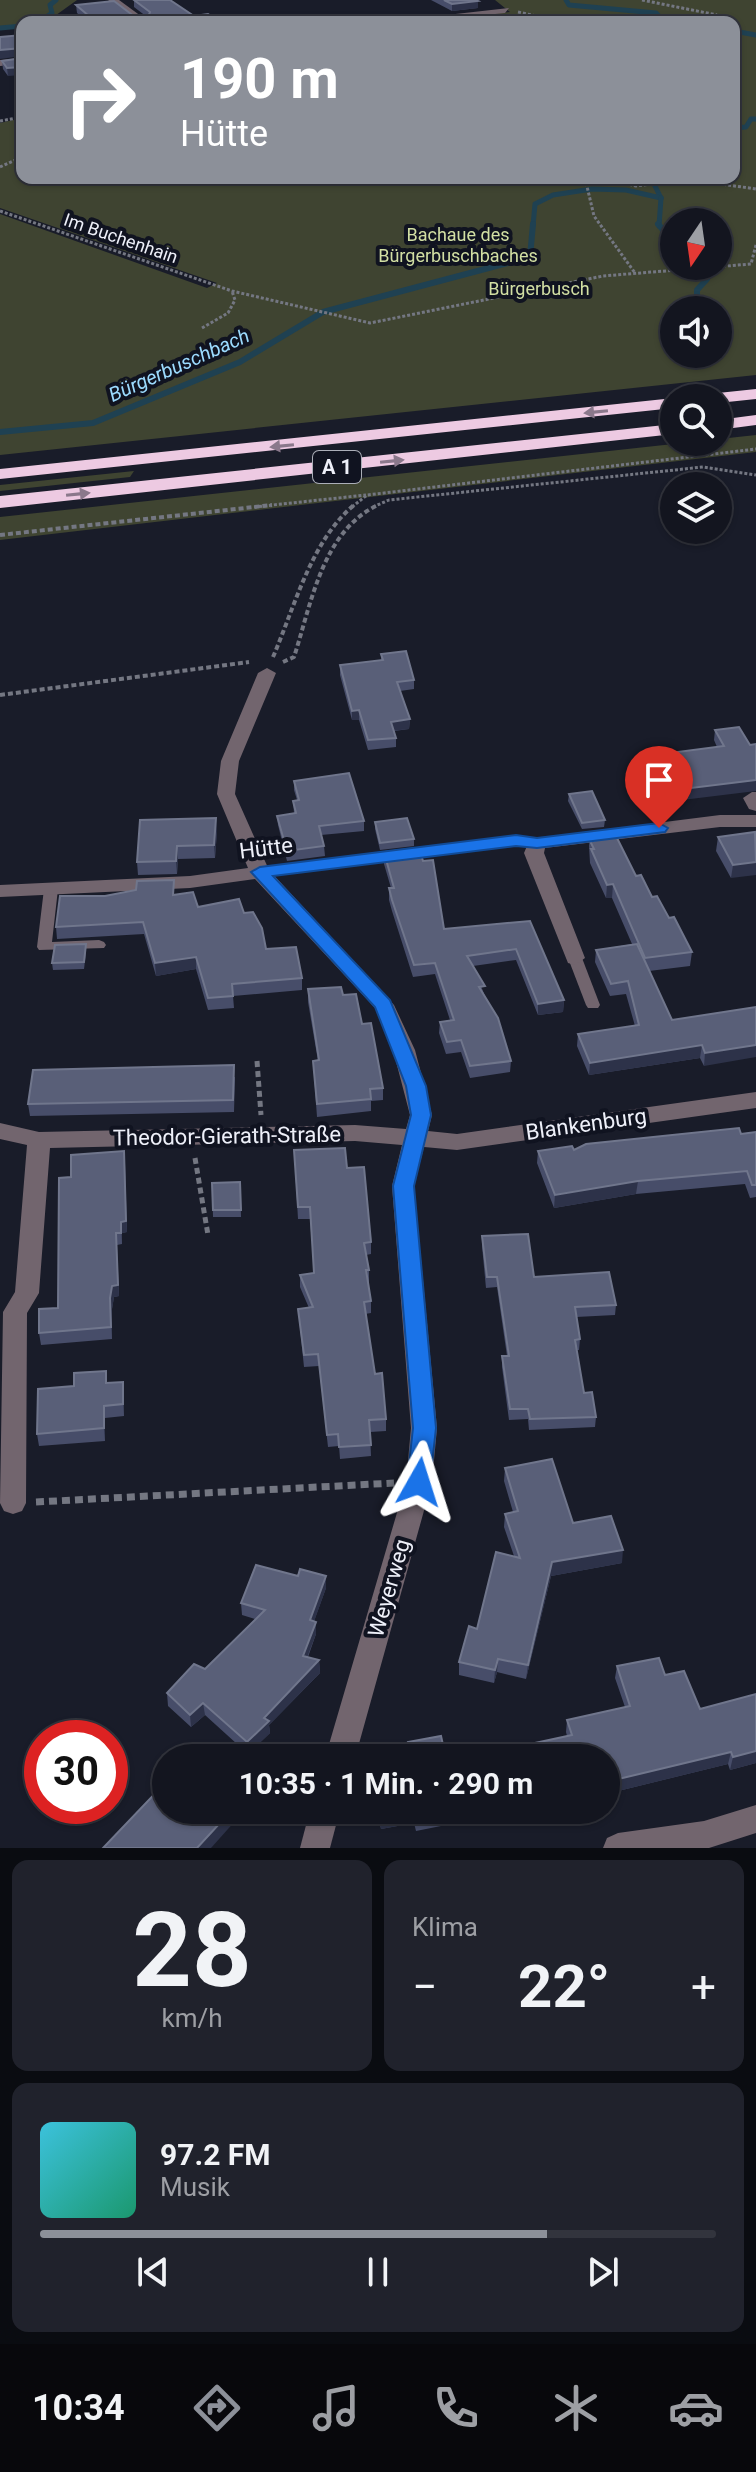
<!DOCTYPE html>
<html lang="de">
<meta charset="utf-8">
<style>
body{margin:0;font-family:Roboto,sans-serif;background:#20222c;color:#f1f3f6;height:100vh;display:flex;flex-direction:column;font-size:30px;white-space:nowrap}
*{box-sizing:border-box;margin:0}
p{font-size:26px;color:#9d9fa4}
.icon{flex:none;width:44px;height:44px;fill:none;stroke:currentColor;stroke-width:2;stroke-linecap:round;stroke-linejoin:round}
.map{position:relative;height:1848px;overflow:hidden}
.drawer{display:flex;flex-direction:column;gap:12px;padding:12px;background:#0a0c11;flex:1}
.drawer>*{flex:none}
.banner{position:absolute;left:16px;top:16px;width:724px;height:168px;border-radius:16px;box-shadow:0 2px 6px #0004,0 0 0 2px #32343d;background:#8c9099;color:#fff;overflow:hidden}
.needle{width:52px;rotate:193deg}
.fabs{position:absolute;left:660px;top:208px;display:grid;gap:16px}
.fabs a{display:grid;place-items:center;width:72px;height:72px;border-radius:50%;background:#13151f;box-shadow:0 2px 6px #0004,0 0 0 2px #32343d;font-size:40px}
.speed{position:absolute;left:24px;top:1720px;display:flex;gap:16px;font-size:40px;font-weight:700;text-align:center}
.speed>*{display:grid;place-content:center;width:104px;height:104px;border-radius:50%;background:#13151f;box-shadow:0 2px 6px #0004,0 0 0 2px #32343d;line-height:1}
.speed .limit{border:12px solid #d22;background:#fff;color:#111}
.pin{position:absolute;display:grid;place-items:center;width:68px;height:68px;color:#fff;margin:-82px -34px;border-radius:50% 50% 50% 0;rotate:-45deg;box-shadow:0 0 8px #0007}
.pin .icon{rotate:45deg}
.me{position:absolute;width:88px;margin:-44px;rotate:6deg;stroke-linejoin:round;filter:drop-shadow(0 0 6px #0008)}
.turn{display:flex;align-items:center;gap:28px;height:168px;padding:0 32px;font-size:36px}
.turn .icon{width:104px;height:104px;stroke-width:2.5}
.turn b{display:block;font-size:56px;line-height:68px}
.big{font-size:60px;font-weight:700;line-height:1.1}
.drawer .widget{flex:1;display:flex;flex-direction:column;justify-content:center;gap:12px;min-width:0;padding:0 28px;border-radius:16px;background:#20222c}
.drawer .dial{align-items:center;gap:0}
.dial b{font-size:104px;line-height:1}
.song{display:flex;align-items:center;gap:24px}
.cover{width:96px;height:96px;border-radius:12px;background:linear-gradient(135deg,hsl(190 70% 55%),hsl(160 70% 35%))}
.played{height:8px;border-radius:4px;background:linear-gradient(90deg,#8c9099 75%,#32343d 75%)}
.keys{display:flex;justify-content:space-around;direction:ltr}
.heat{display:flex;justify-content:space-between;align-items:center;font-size:44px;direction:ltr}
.drawer .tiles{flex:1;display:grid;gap:12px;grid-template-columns:1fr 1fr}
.widget:last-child{grid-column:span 2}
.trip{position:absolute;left:152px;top:1744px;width:468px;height:80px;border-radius:40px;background:#13151f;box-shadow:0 2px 6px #0004,0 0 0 2px #32343d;font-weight:700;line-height:80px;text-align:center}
.tabs{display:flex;height:128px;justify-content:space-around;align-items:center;background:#08080c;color:#9d9fa4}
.tabs .icon{width:56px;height:56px}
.tabs .on{color:#8c9099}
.tabs b{font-size:36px;color:#f1f3f6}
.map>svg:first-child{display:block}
.green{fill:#3f4431;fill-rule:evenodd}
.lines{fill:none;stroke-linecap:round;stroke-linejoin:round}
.stream-far1{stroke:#1f4152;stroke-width:5}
.stream{stroke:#1f4152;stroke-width:6}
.path-far3{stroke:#747782;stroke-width:3;stroke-dasharray:3 2;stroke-linecap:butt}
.path-far2{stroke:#747782;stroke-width:4;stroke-dasharray:5 3;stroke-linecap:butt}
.path-far1{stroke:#747782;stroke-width:5;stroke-dasharray:6 4;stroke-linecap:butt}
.path{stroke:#747782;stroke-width:7;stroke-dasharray:8 5;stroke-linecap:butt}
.service{fill:#72656e;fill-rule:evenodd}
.minor{fill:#72656e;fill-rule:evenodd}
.motorway{fill:#edcae2;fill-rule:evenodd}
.wall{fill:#474d69}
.shaded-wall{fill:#2d3249}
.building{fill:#595f78;stroke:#70768c;stroke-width:2}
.oneway{fill:#8a788b}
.route{fill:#1a73e8;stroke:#114b97;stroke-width:2}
.labels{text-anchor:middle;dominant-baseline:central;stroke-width:8;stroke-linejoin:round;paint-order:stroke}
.far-park-label{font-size:18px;fill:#d2dfa3;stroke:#101320}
.far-street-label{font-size:18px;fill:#eef0f9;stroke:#101320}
.far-water-label{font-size:20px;font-style:italic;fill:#9cdbfe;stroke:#101320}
.shield{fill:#101320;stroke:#abaeb8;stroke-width:2}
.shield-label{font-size:20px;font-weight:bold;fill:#eef0f9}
.street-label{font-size:22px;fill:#eef0f9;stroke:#101320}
</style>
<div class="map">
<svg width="756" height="1848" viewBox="0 0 756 1848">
<rect width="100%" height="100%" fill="#191c29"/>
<g class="green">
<path d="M0 0H77L52 18 22 22V27L0 29Z"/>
<path d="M495 0H756V375L0 455V214L207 288 217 283 0 208V123L22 118V178H734V22H464L458 17 510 12ZM674 222H718V266H674ZM674 310H718V354H674Z"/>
<path d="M756 435V452L0 540V517Z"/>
<path d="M134 471 130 477 0 491V485Z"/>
</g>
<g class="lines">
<g class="stream-far1">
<path d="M566 0 569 5 656 13 665 22"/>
<path d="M39 22 52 13 50 5 56 0"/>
<path d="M0 28 22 26"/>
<path d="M734 31 756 35"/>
<path d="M734 128 746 127 751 119H756"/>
<path d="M644 178 653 182 661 198"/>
<path d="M533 226 535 204 553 195 592 189 626 190 661 198"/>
<path d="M659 226 661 198"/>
</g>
<g class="stream">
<path d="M658 224 664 231 663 255 674 260"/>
<path d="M688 266 707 279 697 290V298L710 310"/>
<path d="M718 320 725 332"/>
<path d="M0 432 93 423 240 362 323 312 530 257 533 224"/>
</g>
<g class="path-far3">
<path d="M642 0 717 15"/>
<path d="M518 12 564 22"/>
<path d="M0 121 22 117"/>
<path d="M0 167 22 157"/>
<path d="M585 178 594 216 635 273"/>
<path d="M605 178 636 186 686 179 756 189"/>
<path d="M0 211 232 291 370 323 603 276 751 264 756 245"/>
<path d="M202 328 228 313 235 300 232 291"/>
<path d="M254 507 366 495"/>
<path d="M352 507 367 495 756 449"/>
<path d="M373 507 389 500 703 467 756 475"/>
</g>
<g class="path-far2">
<path d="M0 535 272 505"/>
<path d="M273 657C295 606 311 541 354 505"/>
<path d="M283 662 294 657C311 605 322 531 378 505"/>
<path d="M0 695 249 662"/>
</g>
<g class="path-far1">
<path d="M257 1061 261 1115"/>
<path d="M195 1158 208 1235"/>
</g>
<path class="path" d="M36 1502 394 1483"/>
<g class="service">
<path d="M516 836 542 840 544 843 537 847 516 844 260 876 253 872 260 868Z"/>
<path d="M51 885 58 889 52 942 99 940 104 942 106 945 104 948 39 950 37 947 44 889Z"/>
<path d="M575 953 582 958 600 1005 598 1008H588L586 1005 568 958Z"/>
</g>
<g class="minor">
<path d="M108 0H119L149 22H137Z"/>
<path d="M509 8 505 13 418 22H384Z"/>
<path d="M22 58V64L0 66V60Z"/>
<path d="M267 668 276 673 239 761 235 794 269 870 394 1005 415 1050 432 1115 428 1131 457 1134 756 1092V1108L457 1150 424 1147 414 1186 437 1428 432 1482 355 1758H325L406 1482 411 1428 392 1186 402 1145 355 1141 50 1148 39 1293 27 1313 26 1503 22 1511 13 1514 4 1511 0 1503 3 1312 15 1292 27 1145 0 1139V1123L39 1132 355 1125 406 1129 410 1115 393 1050 375 1008 255 879 190 888 0 897V885L190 876 248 868 217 794 221 761 258 673Z"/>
<path d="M752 792H756V811L749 809 743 798Z"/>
<path d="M720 815H756V827H720L545 848 544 853 585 958 575 965 568 963 524 853 530 839Z"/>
<path d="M756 1805V1833L709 1848H603L607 1838 618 1833 704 1821Z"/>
<path d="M310 1810H340L330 1848H300Z"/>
</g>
<g class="motorway">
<path d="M756 389V399L718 403V398H709L718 393Z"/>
<path d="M674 398V408L0 479V469Z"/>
<path d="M756 415V425L718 430V420Z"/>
<path d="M674 424V434L0 508V496Z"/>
</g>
</g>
<g class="wall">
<path d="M134 0 194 16 220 22H87L77 13 76 5 135 17H147L134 7Z"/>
<path d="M431 0H476L478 8 452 11Z"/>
<path d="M22 58 8 76 3 69 2 61Z"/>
<path d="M381 654 414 680V689L400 691 410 719 409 729 394 731 396 738V747L368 750 359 720H352L340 675V665L381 660Z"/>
<path d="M715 730 750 745 674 801 659 772 662 754 717 747 714 740Z"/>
<path d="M294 781 364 821V831L321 835 324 846 325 856 287 861 278 825 277 816 294 813 293 801 297 800 294 790Z"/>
<path d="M569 794 605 820 604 827 582 829 568 801Z"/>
<path d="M375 822 414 839V846L380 850 375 829Z"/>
<path d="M217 831 215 858 178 859 177 874 138 875 137 862Z"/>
<path d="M590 833 636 876 669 918 692 952 690 966 649 971 672 1020 756 1007 704 1066 700 1058 589 1075 577 1046 578 1034 635 1026 626 994 610 996 595 962 596 950 632 944 612 898H606L590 863 589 846Z"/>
<path d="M756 833 731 878 716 851 718 837Z"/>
<path d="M384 852 444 929 530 921 564 1000 563 1012 538 1015 516 960 473 966 511 1061 510 1072 470 1078 461 1052 446 1054 439 1033 440 1022 450 1020 435 974 413 977 392 911 389 900V888H391L384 864Z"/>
<path d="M175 895 198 907 244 913 266 949 302 978V990L233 996 234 1008 208 1010 196 969 156 976 144 934 57 939 56 927Z"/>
<path d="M86 952 84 969 53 970 52 963Z"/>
<path d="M308 989 343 995 362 1024 383 1088V1100L371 1101V1111L317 1117 313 1061H318L308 1002Z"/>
<path d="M235 1077 234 1112 30 1116 28 1104Z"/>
<path d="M756 1132V1197L750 1198 745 1184 636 1194 554 1208 537 1163 538 1151 574 1150Z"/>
<path d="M294 1150 347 1168 371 1242V1254L366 1255 369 1270V1282H368L371 1301V1313L365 1314 375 1374 386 1419V1431L370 1432 371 1456 340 1459 339 1446 328 1447 319 1366 304 1367 298 1309 309 1308 300 1287V1275L314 1273 310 1219H298Z"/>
<path d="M125 1163 127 1232 122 1233V1244L117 1245 119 1296 114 1297 112 1309V1339L41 1345 39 1333 58 1308Z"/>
<path d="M240 1182 241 1217H213L212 1183Z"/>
<path d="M482 1236 534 1277 616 1305 615 1315 576 1317 580 1339 579 1350H577L584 1393 596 1417 595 1427 529 1430 528 1419 509 1420 502 1367V1356H507L497 1287 486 1288 482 1246Z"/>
<path d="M123 1382 124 1416 105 1418V1441L39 1446 37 1434 107 1383Z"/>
<path d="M505 1468 622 1563 551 1576 526 1679 497 1672 494 1683 459 1675V1662L514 1556 504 1527 505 1514 513 1512 504 1481Z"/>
<path d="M298 1576H326V1588L314 1621 316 1622V1634L308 1657 319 1660 320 1673 269 1725 270 1733 248 1754 205 1715 191 1727 168 1706 167 1693 205 1669 255 1619 242 1615 241 1603Z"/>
<path d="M617 1666 665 1675 700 1709 756 1694V1763L730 1770 728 1764 606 1794V1758H409L408 1742 445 1754 489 1753 567 1736 566 1732 567 1720 625 1707 615 1678Z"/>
<path d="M377 1810H502L501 1814 416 1831 414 1823 381 1829Z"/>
</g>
<g class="shaded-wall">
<path d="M478 1V8L452 11V4Z"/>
<path d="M22 48V56L0 59V50Z"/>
<path d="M22 67V75L8 76 7 68Z"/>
<path d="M359 710V720H352V711Z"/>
<path d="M410 719 409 729 391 731V722Z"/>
<path d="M756 780V791L674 801 675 790Z"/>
<path d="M216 818 217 831 215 858 214 845Z"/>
<path d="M177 846 178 859 177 874 176 861Z"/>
<path d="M756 862V875L731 878 733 865Z"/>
<path d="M613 884 612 898H606L607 885Z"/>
<path d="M196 957V969L156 976 155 963Z"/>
<path d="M564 1000 563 1012 538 1015V1004Z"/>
<path d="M702 1045 700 1058 589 1075 590 1063Z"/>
<path d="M756 1045V1057L704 1066 705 1053Z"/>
<path d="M124 1151 127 1232 122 1233V1244L121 1222Z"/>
<path d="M638 1181 636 1194 554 1208 555 1195Z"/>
<path d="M116 1233 119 1296 114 1297 112 1309V1339L110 1298 112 1286Z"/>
<path d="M104 1406 105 1418V1441L104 1428Z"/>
<path d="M623 1550 622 1563 551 1576 526 1679 528 1665 552 1562Z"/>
<path d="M326 1576V1588L310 1633V1620Z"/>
<path d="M316 1622V1634L303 1668V1656Z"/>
<path d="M498 1659 497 1672 494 1683 495 1670Z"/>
<path d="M319 1660 320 1673 269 1725 270 1733 248 1754 247 1742 264 1718Z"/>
<path d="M203 1703 205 1715 191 1727 190 1715Z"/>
<path d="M756 1751V1763L730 1770 733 1757Z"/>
<path d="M731 1752 728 1764 606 1794V1782Z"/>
<path d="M232 1810H245L211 1848H197Z"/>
<path d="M414 1811V1823L381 1829V1817Z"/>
</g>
<g class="building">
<path d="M134 0H170L194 16 208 14 220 22H96L76 5 114 1 135 17H148L150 12Z"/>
<path d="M444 0H476L478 1 452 4Z"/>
<path d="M22 35V48L0 50V37Z"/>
<path d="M22 58V67L7 68 2 61Z"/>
<path d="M406 651 414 680 397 682 410 719 391 722 396 738 368 740 359 710 352 711 340 665 383 660 381 654Z"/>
<path d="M739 727 750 745 756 744V780L675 790 660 762 665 761 662 754 724 746 715 730Z"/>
<path d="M349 773 364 821 319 826 324 846 287 851 277 816 296 813 293 801 299 800 294 781Z"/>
<path d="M592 791 605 820 582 823 569 794Z"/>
<path d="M216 818 214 845 177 846 176 861 137 862 140 820Z"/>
<path d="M407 818 414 839 380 843 375 822Z"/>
<path d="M613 830 636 876 641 875 652 897 657 896 669 918 674 917 692 952 645 958 613 884 607 885 591 849H594L590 841H594L590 833Z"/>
<path d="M755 832 756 862 733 865 718 837Z"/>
<path d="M419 848 423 861 433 860 444 929 530 921 564 1000 538 1004 516 949 467 956 485 986 479 987 498 1018 511 1061 470 1066 461 1040 447 1042 440 1022 454 1020 435 963 414 965 392 900 389 888H394L384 852Z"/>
<path d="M174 880 173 895 193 892 198 907 239 899 244 913 253 912 262 928 266 949 296 947 302 978 232 984 233 996 208 998 196 957 155 963 143 922 56 927 60 896H105L136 890 137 881Z"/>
<path d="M86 944 84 962 52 963 55 945Z"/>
<path d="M637 944 672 1020 756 1007V1045L705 1053 702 1045 590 1063 578 1034 639 1025 628 981 611 984 596 950Z"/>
<path d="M341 987 343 995 356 994 362 1024 371 1023 383 1088 370 1089 371 1099 317 1104 313 1061 319 1060 308 989Z"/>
<path d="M234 1065 233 1100 28 1104 33 1070Z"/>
<path d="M739 1128 741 1134 756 1132V1185H752L747 1171 638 1181 555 1195 538 1151 572 1146 574 1150 586 1144Z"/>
<path d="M345 1148 347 1168 364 1167 371 1242 364 1243 369 1270H366L371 1301 364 1302 375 1374 382 1373 386 1419 369 1420 371 1445 339 1447 338 1434 327 1435 318 1354 304 1355 298 1309 313 1307 300 1275 314 1273 310 1207H298L294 1150Z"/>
<path d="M124 1151 126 1221 121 1222V1233H116L118 1285 112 1286 110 1298 111 1327 39 1333V1309L58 1308 59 1178 71 1177V1155Z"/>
<path d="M240 1182 241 1210H213L212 1183Z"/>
<path d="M528 1234 534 1277 609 1272 616 1305 575 1307 580 1339 575 1340 584 1393 592 1392 596 1417 530 1419 528 1409H510L502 1356H509L497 1277H487L482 1236Z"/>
<path d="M106 1371V1383L123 1382V1404L104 1406V1428L37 1434 38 1389 74 1386V1373Z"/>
<path d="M552 1459 573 1523 611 1516 623 1550 552 1562 528 1665 498 1659 495 1670 459 1662 469 1626 477 1629 496 1552 520 1558 505 1514 518 1511 505 1468Z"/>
<path d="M256 1565 298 1576 300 1569 326 1576 310 1620 316 1622 303 1656 319 1660 264 1718 269 1721 247 1742 203 1703 190 1715 167 1693 194 1664 205 1669 265 1610 241 1603Z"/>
<path d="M659 1658 665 1675 684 1671 700 1709 756 1694V1751L733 1757 731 1752 606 1782V1758H412L408 1742 441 1736 445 1754 487 1746 489 1753 572 1735 567 1720 630 1706 617 1666Z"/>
<path d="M166 1782V1810H232L197 1848H103Z"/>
<path d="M380 1810H460L416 1819 414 1811 381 1817Z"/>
</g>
<defs><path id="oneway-solid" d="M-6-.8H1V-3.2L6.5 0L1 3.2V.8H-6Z" transform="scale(2)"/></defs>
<g class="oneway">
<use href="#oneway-solid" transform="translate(596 412) rotate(174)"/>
<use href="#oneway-solid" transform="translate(282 446) rotate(174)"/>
<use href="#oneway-solid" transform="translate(392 461) rotate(-6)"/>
<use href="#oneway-solid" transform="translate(78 494) rotate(-6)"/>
</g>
<path class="route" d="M659 823 668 828 665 832 537 848 516 846 273 876 390 1000 426 1086 431 1115 414 1186 436 1428 430 1482 427 1489 419 1492 410 1489 407 1482 413 1428 393 1186 411 1115 406 1086 375 1007 251 872 260 867 516 835 537 838Z"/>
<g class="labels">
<g class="far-park-label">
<text x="458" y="234">Bachaue des<tspan x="458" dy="21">Bürgerbuschbaches</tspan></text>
<text x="539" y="288">Bürgerbusch</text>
</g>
<g class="far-street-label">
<text transform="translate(121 238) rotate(19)">Im Buchenhain</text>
</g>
<g class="far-water-label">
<text transform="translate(179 365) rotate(-24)">Bürgerbuschbach</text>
</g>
<rect class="shield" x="313" y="451" width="48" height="32" rx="6"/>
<g class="shield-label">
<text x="337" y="467">A 1</text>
</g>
<g class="street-label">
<text transform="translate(266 848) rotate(-7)">Hütte</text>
<text transform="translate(586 1124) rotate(-8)">Blankenburg</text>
<text transform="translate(227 1136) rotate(-1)">Theodor-Gierath-Straße</text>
<text transform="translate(389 1588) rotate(-74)">Weyerweg</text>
</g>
</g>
</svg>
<div class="fabs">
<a><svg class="needle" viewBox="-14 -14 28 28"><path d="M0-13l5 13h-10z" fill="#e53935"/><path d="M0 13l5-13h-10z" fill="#9d9fa4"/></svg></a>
<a><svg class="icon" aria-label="sound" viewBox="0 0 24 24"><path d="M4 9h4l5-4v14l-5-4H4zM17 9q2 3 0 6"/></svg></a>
<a><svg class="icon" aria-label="search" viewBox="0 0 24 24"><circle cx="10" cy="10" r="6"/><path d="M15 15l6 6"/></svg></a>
<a><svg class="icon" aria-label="layers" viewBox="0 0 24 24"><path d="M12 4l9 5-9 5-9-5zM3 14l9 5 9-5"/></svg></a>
</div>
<div class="speed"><div class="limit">30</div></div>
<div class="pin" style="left:659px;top:828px;background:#d93025"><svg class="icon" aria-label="arrive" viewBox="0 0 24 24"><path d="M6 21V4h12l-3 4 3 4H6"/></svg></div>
<svg class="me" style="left:419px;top:1482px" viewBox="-20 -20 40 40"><path d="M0-17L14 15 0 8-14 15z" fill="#1a73e8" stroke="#fff" stroke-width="4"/></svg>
<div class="trip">10:35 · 1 Min. · 290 m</div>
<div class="banner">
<div class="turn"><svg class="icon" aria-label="right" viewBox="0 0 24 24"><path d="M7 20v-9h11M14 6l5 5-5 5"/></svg><div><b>190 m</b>Hütte</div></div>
</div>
</div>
<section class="drawer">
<div class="tiles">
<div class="widget dial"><b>28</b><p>km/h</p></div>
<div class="widget"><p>Klima</p>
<div class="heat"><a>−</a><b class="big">22°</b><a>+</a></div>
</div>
<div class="widget">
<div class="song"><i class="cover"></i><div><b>97.2 FM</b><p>Musik</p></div></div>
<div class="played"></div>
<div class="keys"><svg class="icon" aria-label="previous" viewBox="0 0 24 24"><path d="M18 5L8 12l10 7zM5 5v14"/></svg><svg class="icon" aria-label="pause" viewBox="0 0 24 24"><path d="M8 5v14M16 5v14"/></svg><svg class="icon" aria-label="next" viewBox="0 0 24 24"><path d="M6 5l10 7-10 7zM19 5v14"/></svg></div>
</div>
</div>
</section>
<nav class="tabs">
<b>10:34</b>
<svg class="icon on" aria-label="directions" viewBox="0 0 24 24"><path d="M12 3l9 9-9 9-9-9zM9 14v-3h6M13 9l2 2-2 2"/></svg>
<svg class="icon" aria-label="music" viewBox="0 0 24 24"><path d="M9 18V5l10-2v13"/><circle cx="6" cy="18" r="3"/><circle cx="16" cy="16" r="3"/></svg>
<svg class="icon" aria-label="phone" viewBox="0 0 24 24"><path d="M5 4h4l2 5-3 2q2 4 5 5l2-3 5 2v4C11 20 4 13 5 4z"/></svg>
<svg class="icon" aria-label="climate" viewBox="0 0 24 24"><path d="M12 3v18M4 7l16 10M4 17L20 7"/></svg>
<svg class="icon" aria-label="car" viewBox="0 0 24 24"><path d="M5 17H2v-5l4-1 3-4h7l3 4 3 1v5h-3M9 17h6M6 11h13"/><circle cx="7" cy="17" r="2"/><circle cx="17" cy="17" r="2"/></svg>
</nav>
